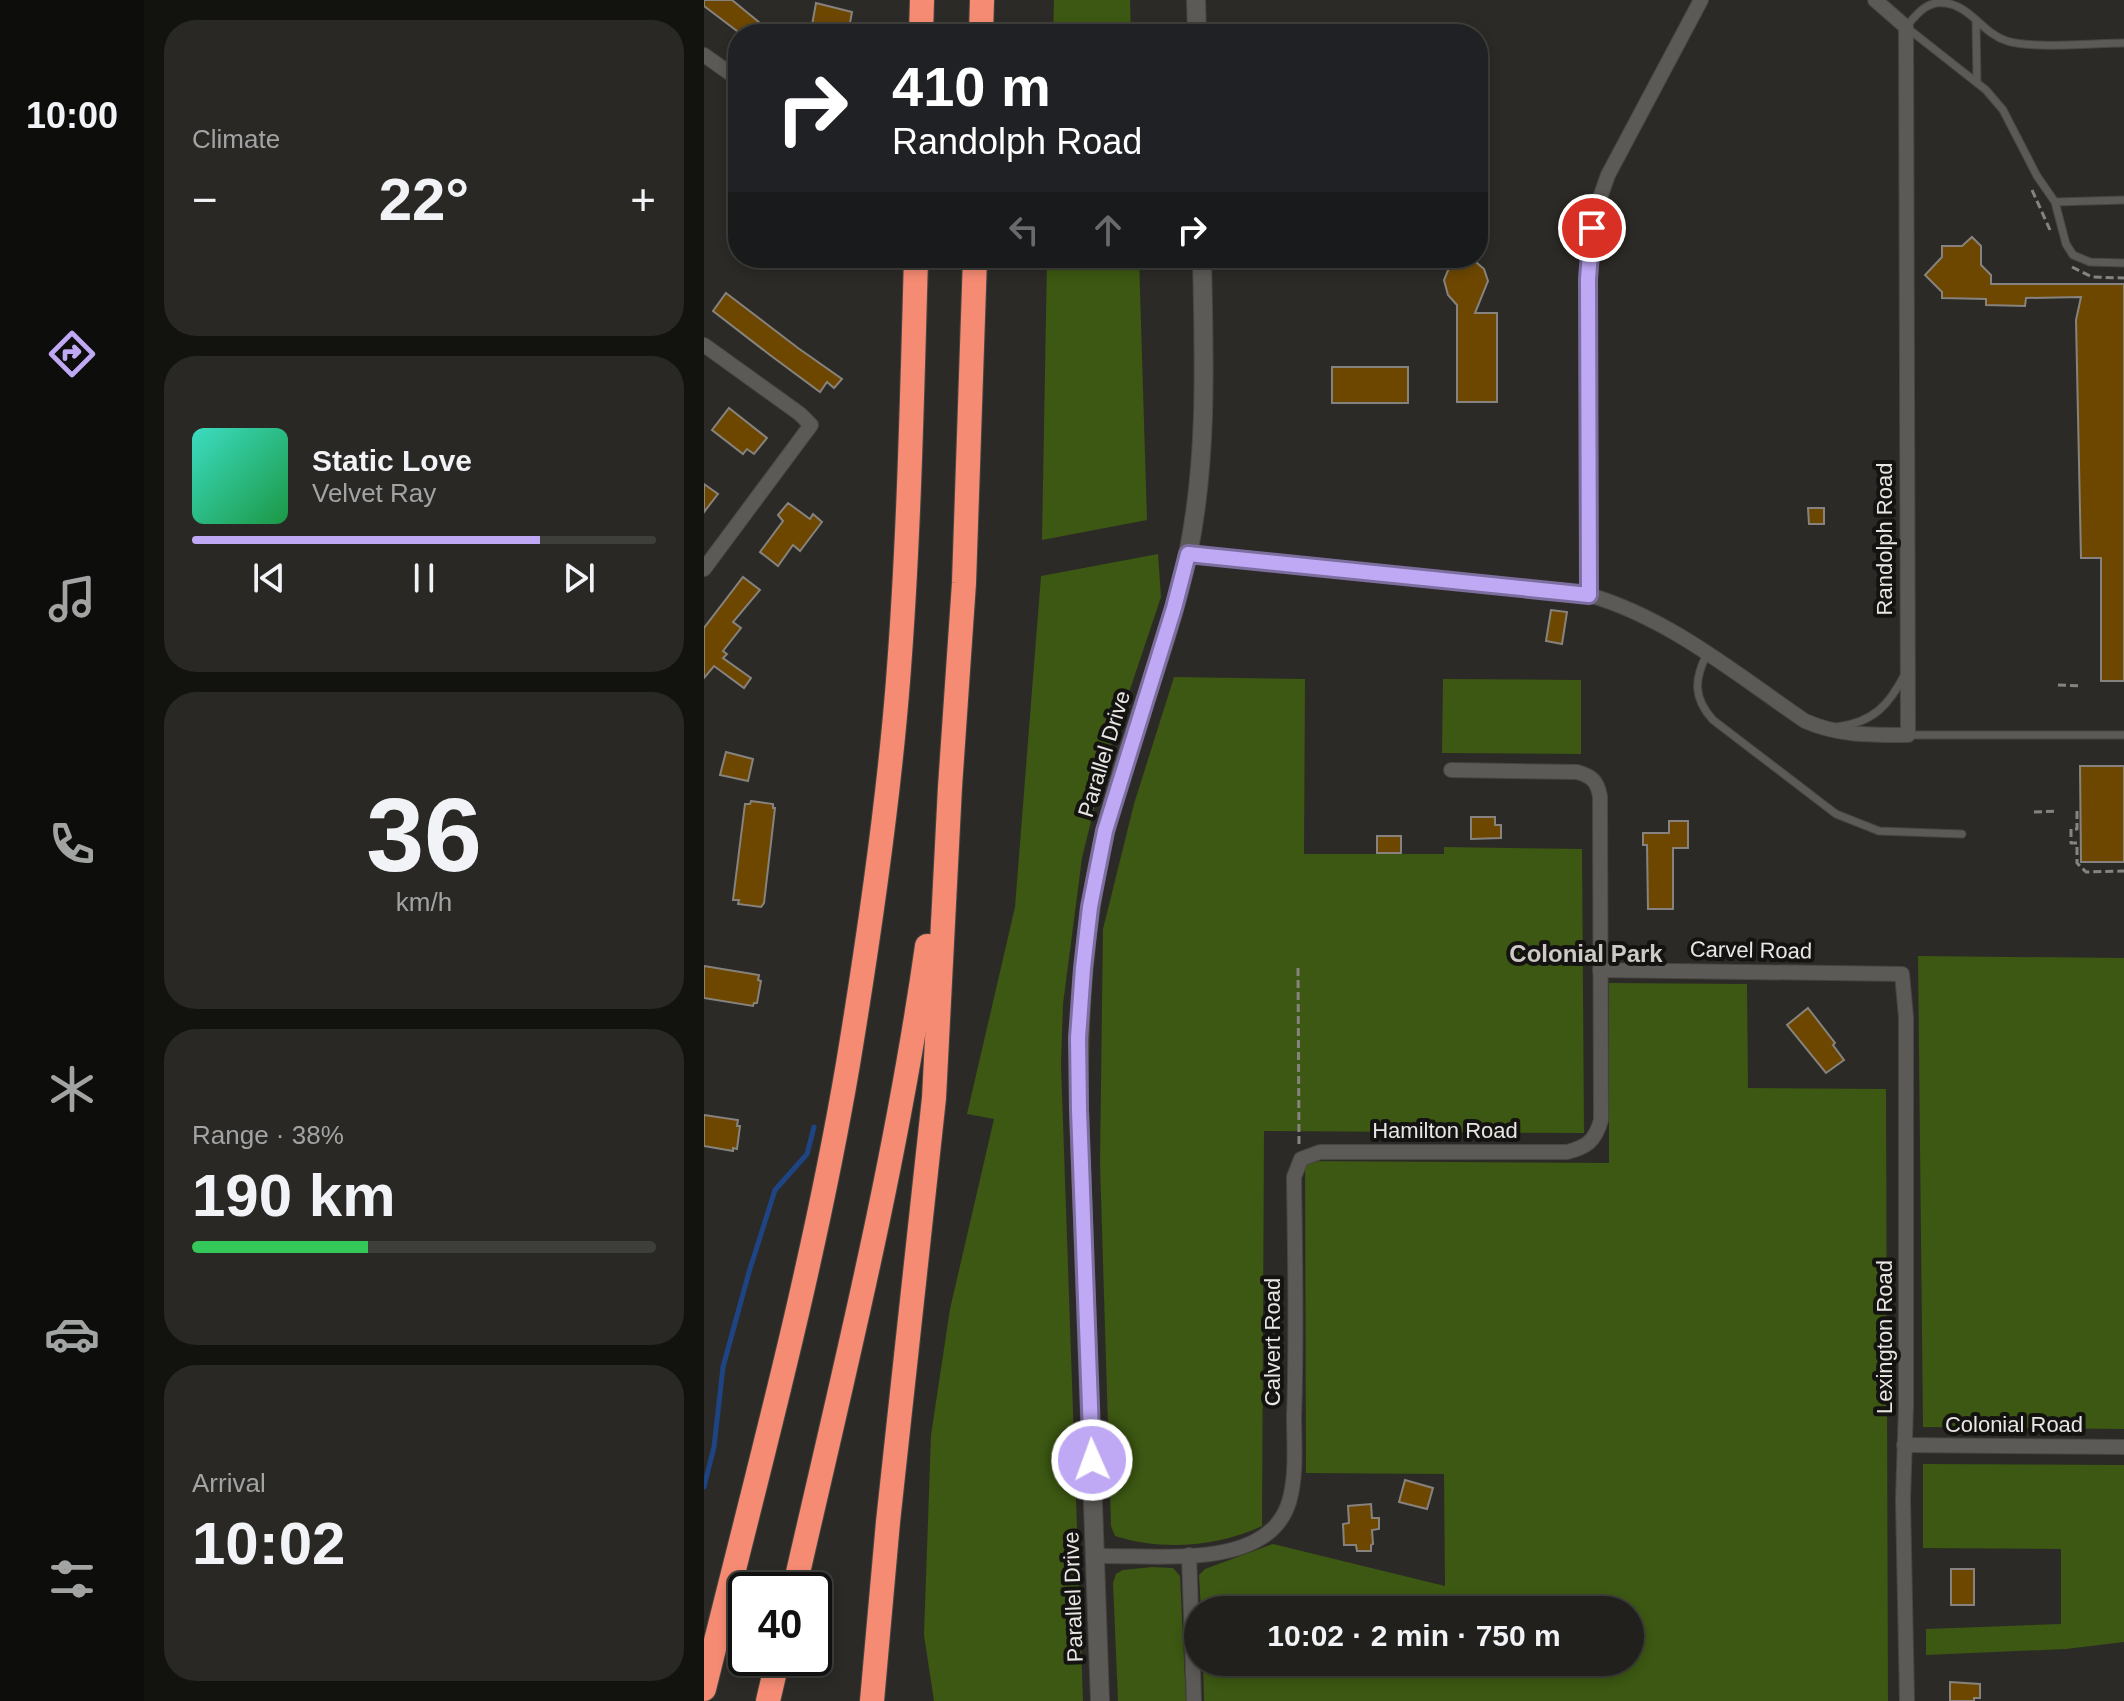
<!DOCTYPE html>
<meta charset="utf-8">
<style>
body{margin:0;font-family:Arial,sans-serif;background:#292825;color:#f1f3f6;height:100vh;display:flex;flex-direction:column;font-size:30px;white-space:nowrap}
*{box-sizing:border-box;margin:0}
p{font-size:26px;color:#a2a3a3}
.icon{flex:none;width:44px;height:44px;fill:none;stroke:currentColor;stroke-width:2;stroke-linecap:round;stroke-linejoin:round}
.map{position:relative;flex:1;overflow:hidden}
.panel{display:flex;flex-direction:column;gap:20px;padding:20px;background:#12120f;width:560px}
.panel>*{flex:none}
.top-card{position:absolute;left:24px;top:24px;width:760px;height:244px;border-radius:32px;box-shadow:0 4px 12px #0003,0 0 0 2px #3e3e3b;background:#202124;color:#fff;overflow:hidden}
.speed{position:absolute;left:24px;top:1572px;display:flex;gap:16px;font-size:40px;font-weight:700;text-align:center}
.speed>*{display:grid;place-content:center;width:104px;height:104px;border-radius:50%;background:#21201c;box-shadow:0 4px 12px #0003,0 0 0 2px #3e3e3b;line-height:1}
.speed .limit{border:4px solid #111;border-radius:12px;background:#fff;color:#111}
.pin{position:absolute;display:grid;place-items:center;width:68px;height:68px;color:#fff;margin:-34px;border:4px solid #fff;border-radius:50%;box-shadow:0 2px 8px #0007}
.me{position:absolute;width:88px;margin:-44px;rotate:358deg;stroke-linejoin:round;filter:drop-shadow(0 0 6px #0008)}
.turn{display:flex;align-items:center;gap:28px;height:168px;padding:0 32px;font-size:36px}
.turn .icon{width:104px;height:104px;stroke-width:2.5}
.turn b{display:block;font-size:56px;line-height:68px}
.lanes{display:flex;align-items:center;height:76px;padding:0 32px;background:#0003;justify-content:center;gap:40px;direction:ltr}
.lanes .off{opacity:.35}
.big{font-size:60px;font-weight:700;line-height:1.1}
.panel .widget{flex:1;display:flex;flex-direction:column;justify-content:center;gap:12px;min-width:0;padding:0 28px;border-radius:32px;background:#292825}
.panel .dial{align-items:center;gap:0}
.dial b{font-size:104px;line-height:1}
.song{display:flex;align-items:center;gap:24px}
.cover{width:96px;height:96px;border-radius:12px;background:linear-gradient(135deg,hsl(170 70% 55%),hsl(140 70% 35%))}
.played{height:8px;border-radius:4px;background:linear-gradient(90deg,#bfa9f4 75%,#3e3e3b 75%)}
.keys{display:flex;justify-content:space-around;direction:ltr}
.heat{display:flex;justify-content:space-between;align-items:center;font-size:44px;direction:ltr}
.charge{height:12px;border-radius:6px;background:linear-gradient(90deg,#34c759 38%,#3e3e3b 0)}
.trip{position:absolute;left:480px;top:1596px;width:460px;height:80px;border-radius:40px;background:#21201c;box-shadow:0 4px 12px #0003,0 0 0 2px #3e3e3b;font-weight:700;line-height:80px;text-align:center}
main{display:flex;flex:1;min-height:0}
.menu{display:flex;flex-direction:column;width:144px;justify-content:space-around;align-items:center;background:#0d0d0b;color:#a2a3a3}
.menu .icon{width:56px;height:56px}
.menu .selected{color:#bfa9f4}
.menu b{font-size:36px;color:#f1f3f6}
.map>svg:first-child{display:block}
.green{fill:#3c5812}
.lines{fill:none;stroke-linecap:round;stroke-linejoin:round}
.stream{stroke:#1e4483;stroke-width:5}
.building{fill:#6d4700;stroke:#86837e;stroke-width:2}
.service-casing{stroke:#474642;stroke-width:9}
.minor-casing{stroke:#474642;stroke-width:16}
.tertiary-casing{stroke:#474642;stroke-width:20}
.motorway-casing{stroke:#474642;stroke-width:26}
.path{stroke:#858480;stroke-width:3;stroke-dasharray:8 4;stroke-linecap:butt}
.service{stroke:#5c5a56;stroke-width:7}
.minor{stroke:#5c5a56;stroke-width:14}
.tertiary{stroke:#5c5a56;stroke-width:18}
.motorway{stroke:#f68b73;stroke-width:24}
.route-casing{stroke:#7c6e9f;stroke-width:20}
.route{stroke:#bfa9f4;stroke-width:14}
.labels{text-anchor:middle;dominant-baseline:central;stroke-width:8;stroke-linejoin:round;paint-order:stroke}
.street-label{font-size:22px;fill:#e7e6e3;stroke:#141311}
.neighbourhood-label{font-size:24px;font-weight:bold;fill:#cdcac5;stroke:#141311}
</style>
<main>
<nav class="menu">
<b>10:00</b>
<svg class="icon selected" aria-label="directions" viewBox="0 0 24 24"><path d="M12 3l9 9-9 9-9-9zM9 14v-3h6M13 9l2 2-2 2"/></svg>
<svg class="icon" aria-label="music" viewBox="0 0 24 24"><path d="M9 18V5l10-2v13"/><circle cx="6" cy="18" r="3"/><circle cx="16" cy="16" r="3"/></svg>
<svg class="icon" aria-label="phone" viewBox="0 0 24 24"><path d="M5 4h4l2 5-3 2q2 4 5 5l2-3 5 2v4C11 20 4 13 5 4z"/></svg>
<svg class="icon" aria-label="climate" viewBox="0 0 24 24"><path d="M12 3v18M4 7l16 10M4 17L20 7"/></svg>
<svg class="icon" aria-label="car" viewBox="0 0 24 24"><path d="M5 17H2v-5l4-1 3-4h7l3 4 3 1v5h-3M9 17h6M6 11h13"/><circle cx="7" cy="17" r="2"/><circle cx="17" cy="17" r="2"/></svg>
<svg class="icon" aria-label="filters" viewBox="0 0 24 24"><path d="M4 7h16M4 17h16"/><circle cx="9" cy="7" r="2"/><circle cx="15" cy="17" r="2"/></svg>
</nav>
<section class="panel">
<div class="widget"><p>Climate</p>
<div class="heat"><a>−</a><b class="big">22°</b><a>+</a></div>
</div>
<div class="widget">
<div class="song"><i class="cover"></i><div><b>Static Love</b><p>Velvet Ray</p></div></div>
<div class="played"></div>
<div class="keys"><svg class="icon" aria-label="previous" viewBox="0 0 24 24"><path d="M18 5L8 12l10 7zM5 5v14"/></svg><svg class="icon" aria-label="pause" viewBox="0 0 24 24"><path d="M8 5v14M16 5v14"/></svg><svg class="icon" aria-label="next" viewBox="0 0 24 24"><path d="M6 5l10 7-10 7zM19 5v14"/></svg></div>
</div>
<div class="widget dial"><b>36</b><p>km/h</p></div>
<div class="widget"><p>Range · 38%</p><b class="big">190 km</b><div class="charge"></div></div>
<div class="widget"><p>Arrival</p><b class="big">10:02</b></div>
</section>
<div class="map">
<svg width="1420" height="1701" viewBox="0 0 1420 1701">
<rect width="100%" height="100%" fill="#2c2a26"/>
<g class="green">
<path d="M350 0H426L427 34H349Z"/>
<path d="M343 258H435L443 520 338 540Z"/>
<path d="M454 554 457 597 401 764 378 858 359 1004 357 1064 379 1701H230L220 1635 227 1435 246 1309 290 1119 263 1114 311 907 337 576Z"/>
<path d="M470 677 601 679 600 854H740V847L878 849 880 1133 560 1131 558 1526C513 1547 458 1551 411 1536L407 1526 396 1163 399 929 430 804Z"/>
<path d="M739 679 877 680V754L738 753Z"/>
<path d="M1214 956 1420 958V1429L1219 1427Z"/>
<path d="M905 983 1043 984 1044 1088 1182 1089 1184 1701H500L499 1662H926V1610H497L495 1575 501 1569 569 1544 741 1586 740 1474 602 1473 601 1161 905 1163Z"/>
<path d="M1219 1464 1420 1465V1642L1362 1649 1222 1655V1629L1357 1624V1549L1219 1548Z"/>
<path d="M448 1567 469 1568 476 1576 482 1701H414L409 1583 412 1574 419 1570Z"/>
</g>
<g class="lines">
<path class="stream" d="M0 1487 10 1447 19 1367 45 1272 71 1190 103 1154 110 1127"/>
</g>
<g class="building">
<path d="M0 0H28L61 27 56 34H37L0 6Z"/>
<path d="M112 3 148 12 144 34H128L129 29 108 25Z"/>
<path d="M1268 237 1277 246V265L1287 275V284H1420V681H1397V558H1377L1372 320 1377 297 1322 298 1321 306 1282 305V299L1238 298V292L1221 275 1238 257V246H1258Z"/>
<path d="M763 260 773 263 780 269 784 281 771 313H793V402H753V305L744 295 740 280 745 268 755 261Z"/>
<path d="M22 293 94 348 138 379 130 388 123 382 116 392 66 355 9 311Z"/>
<rect x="628" y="367" width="76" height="36"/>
<path d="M25 408 63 438 50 454 43 449 39 454 8 430Z"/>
<path d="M0 484 14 494 0 512Z"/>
<path d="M84 503 106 519 109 514 118 522 96 551 89 545 74 566 56 552 79 521 74 515Z"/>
<path d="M1104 508H1120V524H1105Z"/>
<path d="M39 577 56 590 29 622 37 628 19 651 23 654 19 658 47 678 40 688 10 666 0 678V628Z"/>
<path d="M847 610 863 612 858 644 842 641Z"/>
<path d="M22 752 49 759 44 781 16 775Z"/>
<path d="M1376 766H1420V862H1377Z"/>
<path d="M47 801 69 804V808H71L60 903 57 907 34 904 35 900H29L41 804H46Z"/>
<path d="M767 817H791V825H797V838L767 839Z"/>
<path d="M965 821H984V848H969V909H944L943 845H939V833H965Z"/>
<rect x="673" y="836" width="24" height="17"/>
<path d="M0 966 55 975 54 980 57 981 53 1003H50L49 1006 0 998Z"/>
<path d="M1104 1008 1131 1043 1129 1045 1140 1060 1122 1073 1083 1025Z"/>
<path d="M0 1115 34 1120 33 1126H36L33 1149 29 1148V1151L0 1146Z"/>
<path d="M701 1480 729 1488 723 1509 695 1502Z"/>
<path d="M667 1504 668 1518H675V1529L668 1530 669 1544 667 1545V1551H653L652 1545H640L639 1524 645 1523 644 1506Z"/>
<rect x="1247" y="1569" width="23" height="36"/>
<path d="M1246 1682 1276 1684V1698H1270V1701H1246Z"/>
</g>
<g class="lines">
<defs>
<g id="service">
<path d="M1272 20 1273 83"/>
<path d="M1420 43C1391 43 1328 49 1303 41 1279 34 1267 6 1241 3 1223 0 1212 15 1202 27L1282 90 1299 110 1333 176 1351 202 1362 244 1369 255 1386 262 1420 263"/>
<path d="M1351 202 1420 200"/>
<path d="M1003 654C990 679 989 698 1009 720L1132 814 1175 831 1258 834"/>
<path d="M1133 727C1170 722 1185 705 1201 674"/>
<path d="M1204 735H1420"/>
</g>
<g id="minor">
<path d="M0 55 34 79"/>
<path d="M0 345 96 414 107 425 0 569"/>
<path d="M484 554 885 595C965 618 1032 674 1101 721 1135 736 1167 735 1204 735L1202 27 1171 0"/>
<path d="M885 595 884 279 885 245 891 212 904 175 997 0"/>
<path d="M896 970 1198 974 1202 1017V1406L1199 1500 1203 1701"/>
<path d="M1200 1445 1420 1447"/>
<path d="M485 1555 490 1701"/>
<path d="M392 1556C439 1555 513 1564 555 1539 569 1531 580 1518 585 1502 593 1475 590 1444 590 1416 593 1337 591 1257 590 1177L597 1159 616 1152H863C883 1147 891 1141 897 1120L896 796C893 781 888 776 873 772L747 770"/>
</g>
<g id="tertiary">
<path d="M492 0 493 34"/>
<path d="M396 1701 375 1110C374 1017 379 925 401 833 423 739 464 649 484 554 504 457 500 356 498 258"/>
</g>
<g id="motorway">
<path d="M217 34 218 0"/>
<path d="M277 34 278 0"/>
<path d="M90 1590C139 1376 192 1164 223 946"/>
<path d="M0 1689C51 1482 108 1275 144 1064 165 937 184 809 194 681 205 540 208 399 212 258"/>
<path d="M64 1701 74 1658"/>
<path d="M168 1701 184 1522 230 1098 246 787 260 583 271 258"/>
</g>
</defs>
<use href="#service" class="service-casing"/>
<use href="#minor" class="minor-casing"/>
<use href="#tertiary" class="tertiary-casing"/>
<use href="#motorway" class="motorway-casing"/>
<g class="path">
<path d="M1328 190 1346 230"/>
<path d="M1368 267 1388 277 1420 278"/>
<path d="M1354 685 1378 686"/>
<path d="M1373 811V829H1367V843H1373V863L1382 872 1420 871"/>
<path d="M1330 812 1353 811"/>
<path d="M594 968 595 1144"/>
</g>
<use href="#service" class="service"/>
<use href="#minor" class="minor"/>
<use href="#tertiary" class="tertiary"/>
<use href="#motorway" class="motorway"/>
</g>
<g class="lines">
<defs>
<path id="route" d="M388 1460 375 1110 374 1038 379 968 386 907 401 831 470 608 484 554 885 595 884 279 888 228"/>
</defs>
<use href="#route" class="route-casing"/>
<use href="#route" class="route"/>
</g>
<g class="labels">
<g class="street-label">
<text transform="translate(1180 539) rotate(-90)">Randolph Road</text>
<text transform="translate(400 754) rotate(-73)">Parallel Drive</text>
<text transform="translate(1047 950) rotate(1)">Carvel Road</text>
<text x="741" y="1130">Hamilton Road</text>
<text transform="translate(1180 1337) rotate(-90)">Lexington Road</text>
<text transform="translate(568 1342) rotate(-90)">Calvert Road</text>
<text x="1310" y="1424">Colonial Road</text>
<text transform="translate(369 1597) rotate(-92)">Parallel Drive</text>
</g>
<g class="neighbourhood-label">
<text x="882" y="953">Colonial Park</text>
</g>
</g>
</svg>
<div class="speed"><div class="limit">40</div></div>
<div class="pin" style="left:888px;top:228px;background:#d93025"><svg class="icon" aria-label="arrive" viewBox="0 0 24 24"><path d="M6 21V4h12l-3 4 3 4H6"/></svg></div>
<svg class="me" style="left:388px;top:1460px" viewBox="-20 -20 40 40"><circle r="17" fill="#bfa9f4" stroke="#fff" stroke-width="3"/><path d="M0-11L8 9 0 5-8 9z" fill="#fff"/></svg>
<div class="trip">10:02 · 2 min · 750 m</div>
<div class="top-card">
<div class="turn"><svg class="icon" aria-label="right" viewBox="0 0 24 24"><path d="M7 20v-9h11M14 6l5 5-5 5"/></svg><div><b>410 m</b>Randolph Road</div></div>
<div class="lanes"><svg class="icon off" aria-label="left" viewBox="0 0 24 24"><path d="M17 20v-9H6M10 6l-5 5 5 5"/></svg><svg class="icon off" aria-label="ahead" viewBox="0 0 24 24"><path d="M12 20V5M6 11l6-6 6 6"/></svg><svg class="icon" aria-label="right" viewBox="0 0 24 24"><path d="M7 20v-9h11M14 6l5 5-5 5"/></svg></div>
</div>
</div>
</main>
